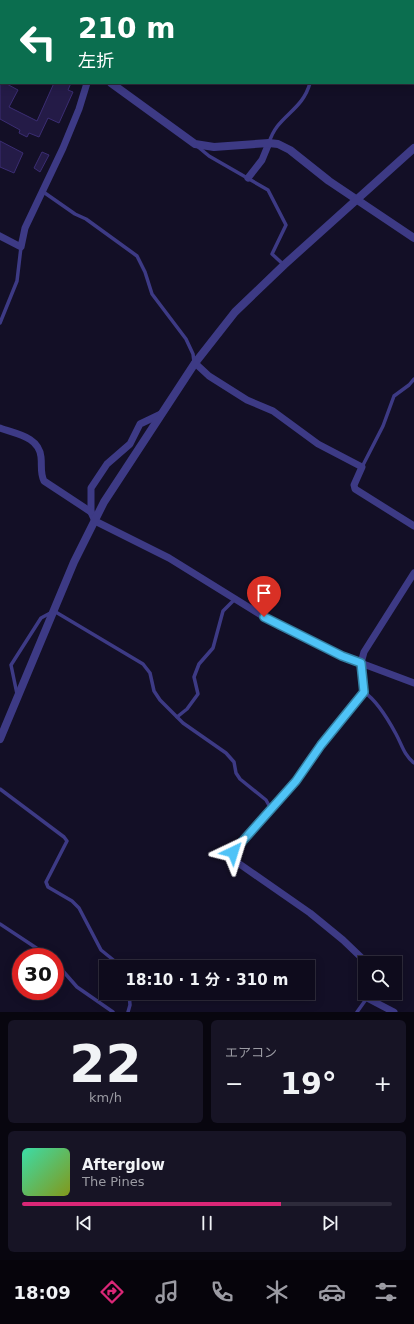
<!DOCTYPE html>
<html lang="ja">
<meta charset="utf-8">
<style>
body{margin:0;font-family:"DejaVu Sans","Noto Sans JP",sans-serif;background:#171425;color:#f1f3f6;height:100vh;display:flex;flex-direction:column;font-size:15px;white-space:nowrap}
*{box-sizing:border-box;margin:0}
p{font-size:13px;color:#9b9ba3}
.icon{flex:none;width:22px;height:22px;fill:none;stroke:currentColor;stroke-width:2;stroke-linecap:round;stroke-linejoin:round}
.map{position:relative;height:1012px;overflow:hidden}
.sheet{display:flex;flex-direction:column;gap:8px;padding:8px;background:#08060f;flex:1}
.sheet>*{flex:none}
.guide{position:absolute;left:0px;top:0px;width:414px;height:84px;box-shadow:0 2px 10px #0003,0 0 0 1px #2e2b3b;background:#0b6e4f;color:#fff;overflow:hidden}
.buttons{position:absolute;left:358px;top:956px;display:grid;gap:8px}
.buttons a{display:grid;place-items:center;width:44px;height:44px;border-radius:0px;background:#0e0b1c;box-shadow:0 2px 10px #0003,0 0 0 1px #2e2b3b;font-size:20px}
.speed{position:absolute;left:12px;top:948px;display:flex;gap:8px;font-size:20px;font-weight:700;text-align:center}
.speed>*{display:grid;place-content:center;width:52px;height:52px;border-radius:50%;background:#0e0b1c;box-shadow:0 2px 10px #0003,0 0 0 1px #2e2b3b;line-height:1}
.speed .limit{border:6px solid #d22;background:#fff;color:#111}
.pin{position:absolute;display:grid;place-items:center;width:34px;height:34px;color:#fff;margin:-41px -17px;border-radius:50% 50% 50% 0;rotate:-45deg;box-shadow:0 0 4px #0007}
.pin .icon{rotate:45deg}
.me{position:absolute;width:44px;margin:-22px;rotate:41deg;stroke-linejoin:round;filter:drop-shadow(0 0 3px #0008)}
.turn{display:flex;align-items:center;gap:14px;height:84px;padding:0 12px;font-size:18px}
.turn .icon{width:52px;height:52px;stroke-width:2.5}
.turn b{display:block;font-size:28px;line-height:34px}
.big{font-size:30px;font-weight:700;line-height:1.1}
.sheet .card{flex:1;display:flex;flex-direction:column;justify-content:center;gap:6px;min-width:0;padding:0 14px;border-radius:6px;background:#171425}
.sheet .dial{align-items:center;gap:0}
.dial b{font-size:52px;line-height:1}
.song{display:flex;align-items:center;gap:12px}
.cover{width:48px;height:48px;border-radius:6px;background:linear-gradient(135deg,hsl(160 70% 55%),hsl(70 70% 35%))}
.played{height:4px;border-radius:2px;background:linear-gradient(90deg,#db2777 70%,#2e2b3b 70%)}
.keys{display:flex;justify-content:space-around;direction:ltr}
.heat{display:flex;justify-content:space-between;align-items:center;font-size:22px;direction:ltr}
.sheet .tiles{flex:1;display:grid;gap:8px;grid-template-columns:1fr 1fr}
.card:last-child{grid-column:span 2}
.trip{position:absolute;left:99px;top:960px;width:216px;height:40px;border-radius:0px;background:#0e0b1c;box-shadow:0 2px 10px #0003,0 0 0 1px #2e2b3b;font-weight:700;line-height:40px;text-align:center}
.dock{display:flex;height:64px;justify-content:space-around;align-items:center;background:#06040b;color:#9b9ba3}
.dock .icon{width:28px;height:28px}
.dock .active{color:#db2777}
.dock b{font-size:18px;color:#f1f3f6}
.map>svg:first-child{display:block}
.building{fill:#241b47;stroke:#3b2d73}
.lines{fill:none;stroke-linecap:round;stroke-linejoin:round}
.service{stroke:#3d3a85;stroke-width:3.5}
.minor{stroke:#3d3a85;stroke-width:7}
.tertiary{stroke:#3d3a85;stroke-width:8}
.route-casing{stroke:#337fa1;stroke-width:10}
.route{stroke:#4fc3f7;stroke-width:7}
</style>
<div class="map">
<svg width="414" height="1012" viewBox="0 0 414 1012">
<rect width="100%" height="100%" fill="#130f26"/>
<g class="building">
<path d="M0 81 1 83H5L18 90 9 107 37 121 54 83H71L68 90 73 92 59 123 48 118 39 137 29 133 27 137 19 133 20 130 0 119Z"/>
<path d="M0 141 23 153 14 173 0 167Z"/>
<path d="M42 152 49 155 40 172 34 168Z"/>
</g>
<g class="lines">
<g class="service">
<path d="M350 1V0"/>
<path d="M413 62 414 61"/>
<path d="M269 143C277 115 302 112 310 83"/>
<path d="M197 146 209 156 268 190 286 225 272 254 284 265"/>
<path d="M42 191 75 214 86 219 137 256 145 272 152 294 186 339 193 354 194 362"/>
<path d="M0 323 17 281 21 247"/>
<path d="M362 467 383 426 394 396 409 385 414 379"/>
<path d="M364 692C376 700 389 721 396 734 402 745 404 755 414 763"/>
<path d="M17 694 11 665 41 618 54 611 143 664 150 673 154 691 160 700 183 723 226 753 234 762 236 773 240 779 266 800 271 809"/>
<path d="M177 717 187 709 198 694 194 677 199 664 213 648 223 611 235 599"/>
<path d="M0 789 64 837 67 841 46 882 48 887 72 901 79 908 101 950 122 967"/>
<path d="M0 924 50 957"/>
<path d="M55 962 77 987 113 1012"/>
<path d="M128 1012 130 1005 129 993"/>
<path d="M357 1012 367 998"/>
</g>
<g class="minor">
<path d="M262 0 264 1"/>
<path d="M0 3H1"/>
<path d="M413 78 414 79"/>
<path d="M248 178 262 160 269 143"/>
<path d="M0 236 21 247 25 228 63 148 79 109 87 83"/>
<path d="M195 363 209 376 247 400 273 411 318 444 362 467 354 485 355 489 414 526"/>
<path d="M161 414 140 424 130 444 107 464 91 488V512L95 521 169 558 279 626 342 656 414 683"/>
<path d="M0 428C15 434 39 436 41 457 42 466 40 473 44 481L91 512"/>
<path d="M367 963 343 940 310 913 231 858 233 852 296 781 321 745 364 692 361 663 364 652 414 573"/>
<path d="M367 993V998L394 1012"/>
</g>
<g class="tertiary">
<path d="M33 1V0"/>
<path d="M111 83 195 144 214 147 269 143 278 144 290 150 329 181 414 238"/>
<path d="M0 739 74 562 104 502 195 363 235 312 284 265 414 148"/>
</g>
</g>
<g class="lines">
<defs>
<path id="route" d="M233 852 296 781 321 745 364 692 361 663 342 656 264 617"/>
</defs>
<use href="#route" class="route-casing"/>
<use href="#route" class="route"/>
</g>
</svg>
<div class="buttons">
<a><svg class="icon" aria-label="search" viewBox="0 0 24 24"><circle cx="10" cy="10" r="6"/><path d="M15 15l6 6"/></svg></a>
</div>
<div class="speed"><div class="limit">30</div></div>
<div class="pin" style="left:264px;top:617px;background:#d93025"><svg class="icon" aria-label="arrive" viewBox="0 0 24 24"><path d="M6 21V4h12l-3 4 3 4H6"/></svg></div>
<svg class="me" style="left:233px;top:852px" viewBox="-20 -20 40 40"><path d="M0-17L14 15 0 8-14 15z" fill="#4fc3f7" stroke="#fff" stroke-width="4"/></svg>
<div class="trip">18:10 · 1 分 · 310 m</div>
<div class="guide">
<div class="turn"><svg class="icon" aria-label="left" viewBox="0 0 24 24"><path d="M17 20v-9H6M10 6l-5 5 5 5"/></svg><div><b>210 m</b>左折</div></div>
</div>
</div>
<section class="sheet">
<div class="tiles">
<div class="card dial"><b>22</b><p>km/h</p></div>
<div class="card"><p>エアコン</p>
<div class="heat"><a>−</a><b class="big">19°</b><a>+</a></div>
</div>
<div class="card">
<div class="song"><i class="cover"></i><div><b>Afterglow</b><p>The Pines</p></div></div>
<div class="played"></div>
<div class="keys"><svg class="icon" aria-label="previous" viewBox="0 0 24 24"><path d="M18 5L8 12l10 7zM5 5v14"/></svg><svg class="icon" aria-label="pause" viewBox="0 0 24 24"><path d="M8 5v14M16 5v14"/></svg><svg class="icon" aria-label="next" viewBox="0 0 24 24"><path d="M6 5l10 7-10 7zM19 5v14"/></svg></div>
</div>
</div>
</section>
<nav class="dock">
<b>18:09</b>
<svg class="icon active" aria-label="directions" viewBox="0 0 24 24"><path d="M12 3l9 9-9 9-9-9zM9 14v-3h6M13 9l2 2-2 2"/></svg>
<svg class="icon" aria-label="music" viewBox="0 0 24 24"><path d="M9 18V5l10-2v13"/><circle cx="6" cy="18" r="3"/><circle cx="16" cy="16" r="3"/></svg>
<svg class="icon" aria-label="phone" viewBox="0 0 24 24"><path d="M5 4h4l2 5-3 2q2 4 5 5l2-3 5 2v4C11 20 4 13 5 4z"/></svg>
<svg class="icon" aria-label="climate" viewBox="0 0 24 24"><path d="M12 3v18M4 7l16 10M4 17L20 7"/></svg>
<svg class="icon" aria-label="car" viewBox="0 0 24 24"><path d="M5 17H2v-5l4-1 3-4h7l3 4 3 1v5h-3M9 17h6M6 11h13"/><circle cx="7" cy="17" r="2"/><circle cx="17" cy="17" r="2"/></svg>
<svg class="icon" aria-label="filters" viewBox="0 0 24 24"><path d="M4 7h16M4 17h16"/><circle cx="9" cy="7" r="2"/><circle cx="15" cy="17" r="2"/></svg>
</nav>
